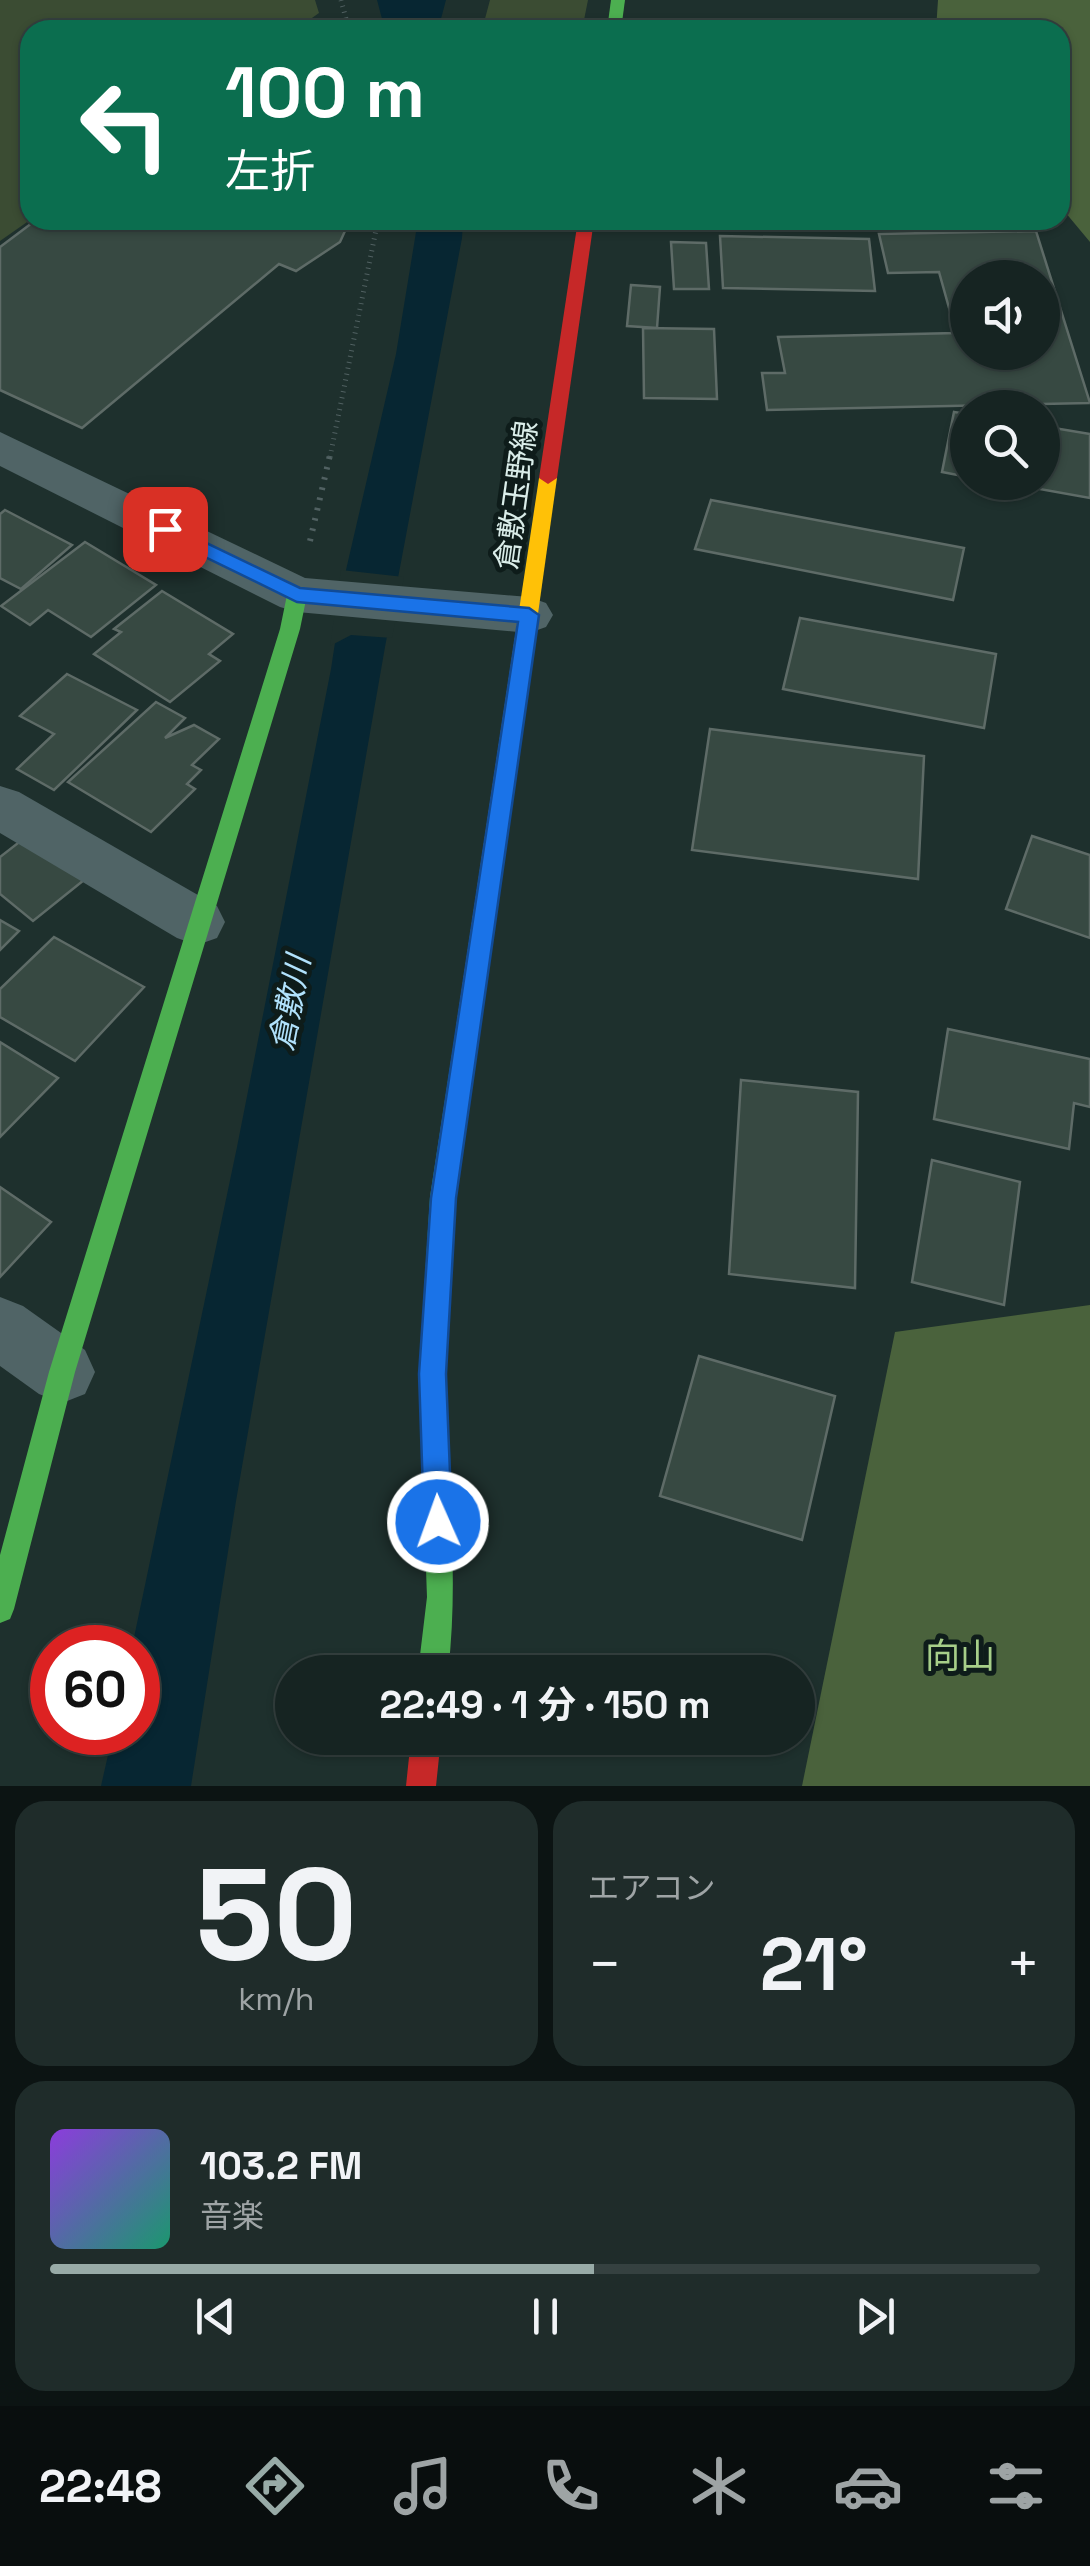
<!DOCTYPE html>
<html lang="ja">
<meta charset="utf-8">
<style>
body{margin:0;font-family:"Space Grotesk","Noto Sans JP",sans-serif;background:#1f2c2a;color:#f1f3f6;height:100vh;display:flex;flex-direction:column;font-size:38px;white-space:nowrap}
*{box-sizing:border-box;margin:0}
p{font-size:32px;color:#9ea4a5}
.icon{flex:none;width:55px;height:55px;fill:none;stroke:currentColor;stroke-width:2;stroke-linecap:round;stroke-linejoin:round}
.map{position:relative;height:1786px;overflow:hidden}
.panel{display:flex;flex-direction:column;gap:15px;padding:15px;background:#0c1413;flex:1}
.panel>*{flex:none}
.top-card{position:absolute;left:20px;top:20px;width:1050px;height:210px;border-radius:30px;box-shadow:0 2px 8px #0004,0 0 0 2px #354140;background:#0b6e4f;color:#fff;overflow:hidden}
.controls{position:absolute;left:950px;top:260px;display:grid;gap:20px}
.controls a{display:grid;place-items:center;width:110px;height:110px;border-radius:50%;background:#162422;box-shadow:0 2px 8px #0004,0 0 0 2px #354140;font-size:50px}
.speed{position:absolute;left:30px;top:1625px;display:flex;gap:20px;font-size:50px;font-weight:700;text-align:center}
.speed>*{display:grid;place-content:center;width:130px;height:130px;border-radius:50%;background:#162422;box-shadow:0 2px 8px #0004,0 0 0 2px #354140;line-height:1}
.speed .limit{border:15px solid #d22;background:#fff;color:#111}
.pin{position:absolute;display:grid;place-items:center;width:85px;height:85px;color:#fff;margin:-42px;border-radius:20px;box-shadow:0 5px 15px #0006}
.me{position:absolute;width:110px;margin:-55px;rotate:358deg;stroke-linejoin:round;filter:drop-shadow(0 0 8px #0008)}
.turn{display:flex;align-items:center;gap:35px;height:210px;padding:0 40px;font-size:45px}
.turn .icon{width:130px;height:130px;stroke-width:2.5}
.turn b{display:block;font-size:70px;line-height:85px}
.big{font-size:75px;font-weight:700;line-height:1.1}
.panel .widget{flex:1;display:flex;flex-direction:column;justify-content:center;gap:15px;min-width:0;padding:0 35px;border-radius:30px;background:#1f2c2a}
.panel .dial{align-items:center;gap:0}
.dial b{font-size:130px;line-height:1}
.song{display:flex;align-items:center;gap:30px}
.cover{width:120px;height:120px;border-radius:15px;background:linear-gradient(135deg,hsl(270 70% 55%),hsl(160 70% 35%))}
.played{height:10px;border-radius:5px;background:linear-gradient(90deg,#98aba7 55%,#354140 55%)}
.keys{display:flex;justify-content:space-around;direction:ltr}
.heat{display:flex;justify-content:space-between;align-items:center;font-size:55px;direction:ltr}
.panel .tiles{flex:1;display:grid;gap:15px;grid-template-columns:1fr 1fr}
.widget:last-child{grid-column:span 2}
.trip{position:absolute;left:275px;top:1655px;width:540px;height:100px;border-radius:50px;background:#162422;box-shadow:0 2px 8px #0004,0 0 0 2px #354140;font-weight:700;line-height:100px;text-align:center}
.tabs{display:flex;height:160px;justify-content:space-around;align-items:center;background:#090e0e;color:#9ea4a5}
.tabs .icon{width:70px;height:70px}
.tabs .active{color:#98aba7}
.tabs b{font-size:45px;color:#f1f3f6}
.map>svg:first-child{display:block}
.green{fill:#3b4c33}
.forest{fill:#4a623c}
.water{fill:#072632}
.pier{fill:#1e302d}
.building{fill:#374942;stroke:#5e6b67;stroke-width:2.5;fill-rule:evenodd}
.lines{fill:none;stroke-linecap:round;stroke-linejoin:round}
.path-far1{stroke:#516162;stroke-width:5;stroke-dasharray:1 5;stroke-linecap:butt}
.path{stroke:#516162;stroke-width:6;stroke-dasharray:2.5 8;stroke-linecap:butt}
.street{fill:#506466;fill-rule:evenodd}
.fast{fill:#4caf50;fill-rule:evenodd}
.slow{fill:#ffc107;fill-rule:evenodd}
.jam{fill:#c62828;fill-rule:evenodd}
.route{fill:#1a73e8;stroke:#114b97;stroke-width:2.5}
.labels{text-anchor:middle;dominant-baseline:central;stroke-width:10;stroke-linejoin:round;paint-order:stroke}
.street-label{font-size:30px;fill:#daede9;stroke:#0e1c1a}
.water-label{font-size:32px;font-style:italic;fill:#b1e2fc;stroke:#0e1c1a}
.near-park-label{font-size:35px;fill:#a7cf89;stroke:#0e1c1a}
</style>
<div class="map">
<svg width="1090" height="1786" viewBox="0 0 1090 1786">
<rect width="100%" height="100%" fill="#1e302d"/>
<g class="green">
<path d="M0 0H315L319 13 295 30H30V220L0 241Z"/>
<path d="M490 0H588L582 30H482Z"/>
</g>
<g class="forest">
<path d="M938 0H1090V242L1060 206V30H936Z"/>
<path d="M1090 1305V1786H802L895 1332Z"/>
</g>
<g class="water">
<path d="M377 0H446L438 30H385Z"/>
<path d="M418 220H463L462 238 385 647 236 1501 191 1786H101L113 1733 138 1732V1648L132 1647 237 1147 331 669 346 570 396 354Z"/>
</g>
<path class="pier" d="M341 570 404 577 392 638 351 635 330 646Z"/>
<g class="building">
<path d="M36 220H350L340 242 296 271 279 264 82 428 0 390V247Z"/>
<path d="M887 220H1037L1038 221 888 224Z"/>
<path d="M1036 231 1090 403 767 410 762 373H785L778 337 956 333 939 272 888 273 879 234ZM968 278H1042V352H968Z"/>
<path d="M720 236 869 239 875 291 723 288Z"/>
<path d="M671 242 706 243 709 289H674Z"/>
<path d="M631 285 660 287 657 328 627 326Z"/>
<path d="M643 328 714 329 717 399 644 398Z"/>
<path d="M954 412 968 414V477L942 472Z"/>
<path d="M1042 426 1090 434V498L1001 482H1042Z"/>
<path d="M711 500 964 548 953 600 695 549Z"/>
<path d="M5 510 72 545 21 589 0 578V514Z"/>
<path d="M85 542 156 585 91 637 48 610 30 625 1 606Z"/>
<path d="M162 591 233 634 209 654 220 661 170 702 94 654 121 632 114 629Z"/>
<path d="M800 618 996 654 984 728 783 689Z"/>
<path d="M67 674 137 710 54 790 17 769 54 734 20 716Z"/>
<path d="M156 702 185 718 165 738 194 725 219 739 192 765 201 770 187 784 195 789 151 832 68 782Z"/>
<path d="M710 729 924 756 918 879 692 850Z"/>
<path d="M27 836 84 880 33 921 0 894V857Z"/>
<path d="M1032 836 1090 855V938L1006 909Z"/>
<path d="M0 920 19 931 0 950Z"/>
<path d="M54 937 144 987 75 1061 0 1017V989Z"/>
<path d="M948 1029 1090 1059V1107L1074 1103 1069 1149 934 1119Z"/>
<path d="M0 1042 58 1078 0 1137Z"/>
<path d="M741 1080 858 1092 855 1288 729 1274Z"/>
<path d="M932 1160 1020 1182 1004 1305 912 1282Z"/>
<path d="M0 1187 51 1222 0 1277Z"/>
<path d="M699 1356 835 1396 802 1540 660 1496Z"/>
</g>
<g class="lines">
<g class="path-far1">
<path d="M341 0 349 30"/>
<path d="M330 457 378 220"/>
</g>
<path class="path" d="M310 541 330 455"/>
<g class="street">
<path d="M0 432 305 578 529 597 546 603 553 615 546 627 529 633 297 612 280 607 0 466Z"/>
<path d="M0 786 19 792 217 906 225 922 217 938 197 945 177 938 0 833Z"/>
<path d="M0 1297 23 1306 85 1350 95 1372 85 1394 62 1403 39 1394 0 1366Z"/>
</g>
<g class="fast">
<path d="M611 0H625L621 30H607Z"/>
<path d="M297 588 307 595 300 629 75 1372 14 1609 10 1619 0 1623V1555L49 1372 280 629 287 595Z"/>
<path d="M468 1018 476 1021 480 1028C463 1143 445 1260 445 1376 446 1478 460 1571 448 1672H418L427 1597 419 1374 430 1197 456 1028 460 1021Z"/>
</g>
<path class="slow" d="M548 472 557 478 480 1028 476 1035 468 1038 460 1035 456 1028 539 478Z"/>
<g class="jam">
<path d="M578 220H594L557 478 548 484 539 478Z"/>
<path d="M411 1738H441L436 1786H406Z"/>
</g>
</g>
<path class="route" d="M165 523 300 588 529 608 539 615 456 1198 446 1374 452 1522 448 1533 438 1537 428 1533 424 1522 419 1374 431 1198 518 622 297 602 158 534 155 529Z"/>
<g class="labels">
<g class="street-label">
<text transform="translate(516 495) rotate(-82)">倉敷玉野線</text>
</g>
<g class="water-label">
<text transform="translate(290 1003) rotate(-79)">倉敷川</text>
</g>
<g class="near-park-label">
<text x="960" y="1656">向山</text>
</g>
</g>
</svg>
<div class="controls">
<a><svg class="icon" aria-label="sound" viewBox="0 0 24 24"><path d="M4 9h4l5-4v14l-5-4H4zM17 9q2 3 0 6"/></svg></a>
<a><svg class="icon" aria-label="search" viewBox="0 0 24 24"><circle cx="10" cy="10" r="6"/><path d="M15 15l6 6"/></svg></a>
</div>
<div class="speed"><div class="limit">60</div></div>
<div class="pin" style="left:165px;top:529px;background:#d93025"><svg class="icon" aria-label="arrive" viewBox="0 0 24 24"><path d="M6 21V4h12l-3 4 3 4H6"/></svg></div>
<svg class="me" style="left:438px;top:1522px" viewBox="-20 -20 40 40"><circle r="17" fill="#1a73e8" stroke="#fff" stroke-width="3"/><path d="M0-11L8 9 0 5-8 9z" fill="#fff"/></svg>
<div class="trip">22:49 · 1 分 · 150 m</div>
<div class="top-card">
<div class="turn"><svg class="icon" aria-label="left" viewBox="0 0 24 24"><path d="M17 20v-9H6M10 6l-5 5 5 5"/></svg><div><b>100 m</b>左折</div></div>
</div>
</div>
<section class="panel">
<div class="tiles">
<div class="widget dial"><b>50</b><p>km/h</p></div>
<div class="widget"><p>エアコン</p>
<div class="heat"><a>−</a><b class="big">21°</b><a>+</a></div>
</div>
<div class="widget">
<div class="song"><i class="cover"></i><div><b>103.2 FM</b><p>音楽</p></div></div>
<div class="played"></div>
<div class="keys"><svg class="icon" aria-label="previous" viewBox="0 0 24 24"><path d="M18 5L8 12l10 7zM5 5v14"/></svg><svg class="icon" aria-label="pause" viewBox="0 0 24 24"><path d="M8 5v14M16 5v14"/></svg><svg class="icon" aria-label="next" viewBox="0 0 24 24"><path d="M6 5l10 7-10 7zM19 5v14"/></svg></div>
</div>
</div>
</section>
<nav class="tabs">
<b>22:48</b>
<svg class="icon active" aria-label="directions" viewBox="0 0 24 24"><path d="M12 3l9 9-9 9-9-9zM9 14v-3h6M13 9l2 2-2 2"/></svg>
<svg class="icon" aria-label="music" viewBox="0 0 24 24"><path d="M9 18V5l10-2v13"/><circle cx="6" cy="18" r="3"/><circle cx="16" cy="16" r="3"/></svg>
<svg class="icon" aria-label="phone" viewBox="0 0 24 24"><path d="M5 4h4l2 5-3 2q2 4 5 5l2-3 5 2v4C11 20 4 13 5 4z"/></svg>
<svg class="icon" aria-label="climate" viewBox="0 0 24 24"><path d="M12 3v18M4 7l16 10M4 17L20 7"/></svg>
<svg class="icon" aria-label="car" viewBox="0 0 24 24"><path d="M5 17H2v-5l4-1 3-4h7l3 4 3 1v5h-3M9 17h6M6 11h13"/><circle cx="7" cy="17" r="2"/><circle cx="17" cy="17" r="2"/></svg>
<svg class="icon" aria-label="filters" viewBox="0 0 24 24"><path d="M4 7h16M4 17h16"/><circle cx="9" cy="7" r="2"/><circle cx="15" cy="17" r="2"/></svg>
</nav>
